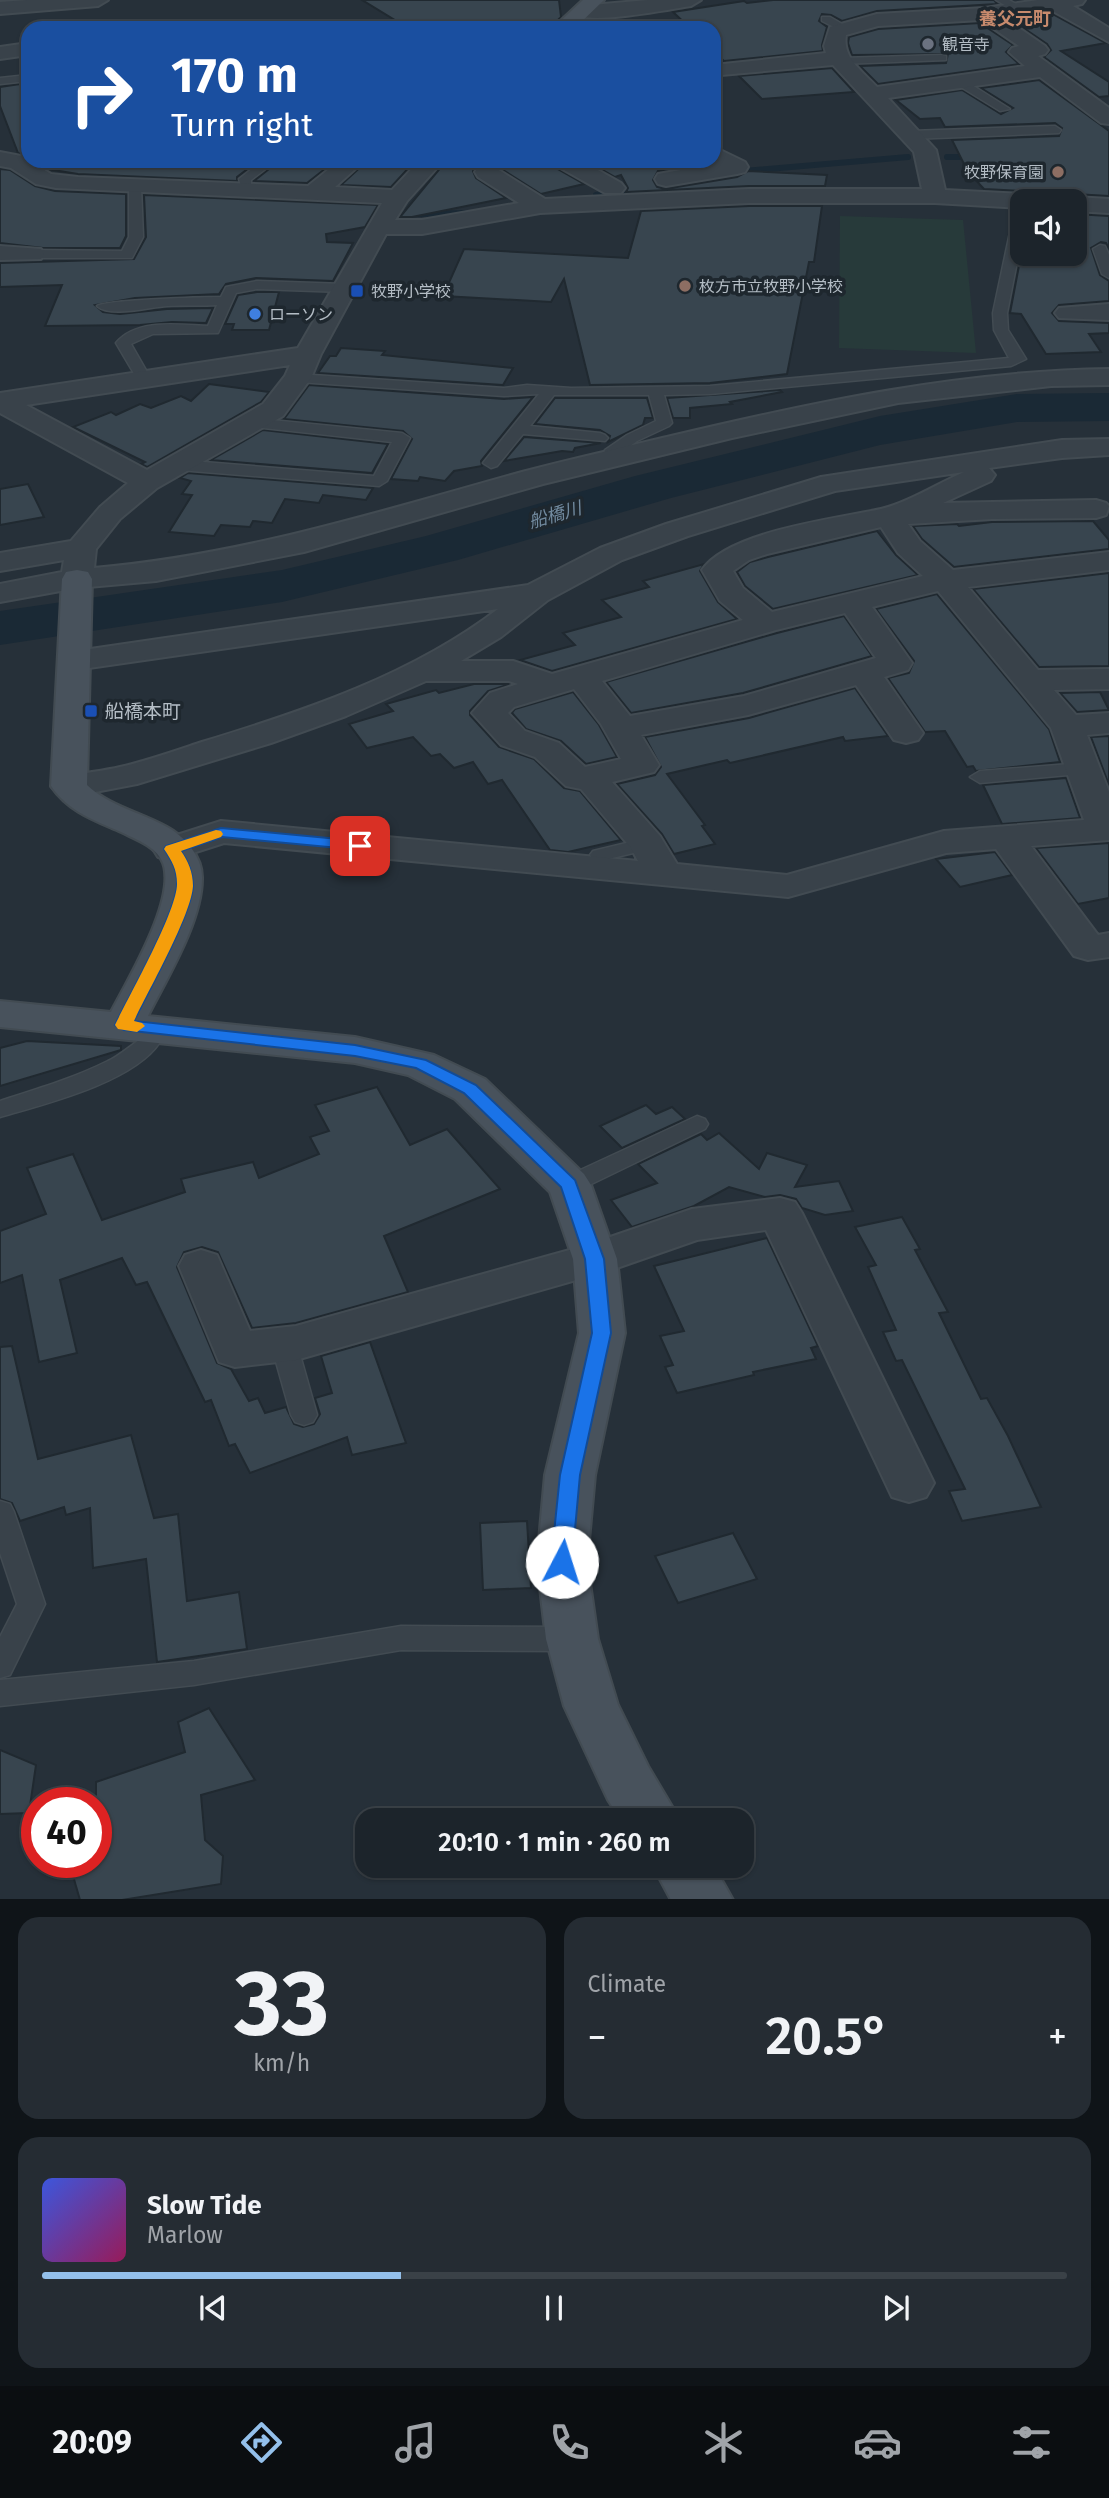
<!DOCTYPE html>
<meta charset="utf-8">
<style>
body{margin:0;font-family:"Fira Sans","Noto Sans JP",sans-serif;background:#252c33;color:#f1f3f6;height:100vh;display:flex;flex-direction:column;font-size:26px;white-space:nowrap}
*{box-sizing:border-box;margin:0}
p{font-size:23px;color:#a0a4a9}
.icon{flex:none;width:38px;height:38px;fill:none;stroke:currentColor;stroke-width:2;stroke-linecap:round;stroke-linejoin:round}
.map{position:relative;height:1899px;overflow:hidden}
.sheet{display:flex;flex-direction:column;gap:18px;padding:18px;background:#0f1418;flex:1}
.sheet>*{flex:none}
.top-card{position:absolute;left:21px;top:21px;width:700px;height:147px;border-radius:21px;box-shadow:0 2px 5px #0004,0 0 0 2px #3a4147;background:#1a4fa0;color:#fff;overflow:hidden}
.controls{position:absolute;left:1010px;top:189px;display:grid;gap:14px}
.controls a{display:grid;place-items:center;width:77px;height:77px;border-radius:14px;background:#1c242b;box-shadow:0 2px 5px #0004,0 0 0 2px #3a4147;font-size:35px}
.speed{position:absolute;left:21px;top:1787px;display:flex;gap:14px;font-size:35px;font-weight:700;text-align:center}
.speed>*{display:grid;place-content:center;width:91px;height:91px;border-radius:50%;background:#1c242b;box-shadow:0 2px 5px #0004,0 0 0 2px #3a4147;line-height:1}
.speed .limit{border:10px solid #d22;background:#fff;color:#111}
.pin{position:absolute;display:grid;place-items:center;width:60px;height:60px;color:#fff;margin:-30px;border-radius:14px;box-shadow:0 4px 10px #0006}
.me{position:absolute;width:77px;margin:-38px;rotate:5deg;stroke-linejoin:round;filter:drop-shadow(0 0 5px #0008)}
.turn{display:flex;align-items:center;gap:24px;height:147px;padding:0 35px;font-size:32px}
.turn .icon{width:91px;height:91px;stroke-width:2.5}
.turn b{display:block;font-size:49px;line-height:60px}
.big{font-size:52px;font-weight:600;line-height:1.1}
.sheet .tile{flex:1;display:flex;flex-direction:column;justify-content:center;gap:10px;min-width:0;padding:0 24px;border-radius:21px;background:#252c33}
.sheet .dial{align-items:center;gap:0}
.dial b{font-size:91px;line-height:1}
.song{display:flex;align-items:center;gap:21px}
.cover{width:84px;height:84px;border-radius:10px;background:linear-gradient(135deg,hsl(230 70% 55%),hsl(330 70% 35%))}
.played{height:7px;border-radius:4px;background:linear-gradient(90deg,#94c0eb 35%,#3a4147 35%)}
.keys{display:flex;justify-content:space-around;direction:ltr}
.heat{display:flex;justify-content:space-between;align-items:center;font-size:38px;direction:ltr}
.sheet .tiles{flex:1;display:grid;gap:18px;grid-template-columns:1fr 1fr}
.tile:last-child{grid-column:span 2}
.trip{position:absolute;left:355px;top:1808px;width:399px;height:70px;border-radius:21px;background:#1c242b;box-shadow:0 2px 5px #0004,0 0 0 2px #3a4147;font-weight:600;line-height:70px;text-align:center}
.tabs{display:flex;height:112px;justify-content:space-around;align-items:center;background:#0b0e11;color:#a0a4a9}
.tabs .icon{width:49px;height:49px}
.tabs .on{color:#94c0eb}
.tabs b{font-size:32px;color:#f1f3f6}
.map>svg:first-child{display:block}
.green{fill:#273a3a}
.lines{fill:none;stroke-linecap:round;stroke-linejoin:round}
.stream{stroke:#1a2935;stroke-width:6}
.river{fill:#1a2935;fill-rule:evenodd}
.building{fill:#38454f;stroke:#202930;stroke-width:2}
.lane-casing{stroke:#424b52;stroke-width:3}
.street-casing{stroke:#424b52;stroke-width:4}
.secondary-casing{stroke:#424b52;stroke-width:4}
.lane{fill:#39424a;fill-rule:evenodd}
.street{fill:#39424a;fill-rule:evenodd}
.secondary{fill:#48525c;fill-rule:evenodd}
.route{fill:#1a73e8;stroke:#114b97;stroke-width:2}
.slow{fill:#f59e0b}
.worship-dot{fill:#6b7280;stroke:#1e272e;stroke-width:2.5}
.education-dot{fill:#8d6e63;stroke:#1e272e;stroke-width:2.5}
.transit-dot{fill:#1a4fb4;stroke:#1e272e;stroke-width:2.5}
.shop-dot{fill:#3f7fe0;stroke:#1e272e;stroke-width:2.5}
.labels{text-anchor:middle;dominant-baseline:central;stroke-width:7;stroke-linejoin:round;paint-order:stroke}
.far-poi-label{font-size:16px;fill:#b4bdc5;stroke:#1e272e;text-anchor:start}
.far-neighbourhood-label{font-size:18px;font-weight:bold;fill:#c78a6d;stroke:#1e272e}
.far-water-label{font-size:18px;font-style:italic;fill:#728ba0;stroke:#1e272e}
.poi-label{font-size:19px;fill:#b4bdc5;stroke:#1e272e;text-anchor:start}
</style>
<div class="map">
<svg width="1109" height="1900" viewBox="0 0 1109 1900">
<rect width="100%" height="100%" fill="#263039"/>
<path class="green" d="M840 216 963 220 976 353 839 348Z"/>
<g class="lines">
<g class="stream">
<path d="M947 157H973"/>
<path d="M733 172 908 157"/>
<path d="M596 195 672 182"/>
<path d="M415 214 469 213"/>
<path d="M0 247 38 245"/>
</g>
<path class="river" d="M1109 393V421L1017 422 880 445 671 498 458 560 282 602 0 645V611L282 570 426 536 635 476 880 416 1017 394Z"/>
</g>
<g class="building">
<path d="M362 0H559L561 17 550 28H408Z"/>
<path d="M773 0H994L997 4 877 11 842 21 831 15 822 14 819 21 827 27 822 45 823 51 724 61 714 52V28H690L673 12 744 1 747 3Z"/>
<path d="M1051 13 1106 43 1061 51 1109 82V96L1099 97 1044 57 1051 50 1047 44 1010 19Z"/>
<path d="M980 23 1013 45 1006 52 1019 64 878 84 860 66 946 63 948 54 852 55 848 43 849 37 878 29Z"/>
<path d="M832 68 854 92 762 99 739 76Z"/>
<path d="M1039 80 1109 131V196L1074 194 1061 201H1037L1033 195 1024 191 984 189 968 172 952 140 1059 136 1062 128 1055 123 945 127 940 118 920 119 896 100 962 90 1001 114 1013 108 981 88Z"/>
<path d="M20 84 28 97V157L18 153 0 106V87Z"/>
<path d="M143 161H258L237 177V181L78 174 47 169 61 163Z"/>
<path d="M279 161H335L307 183 254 181Z"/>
<path d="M367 161H415L391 187 341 185Z"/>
<path d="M446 161H551L556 168 584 184 541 194 495 165 478 164 473 171 476 178 506 198 412 217H400Z"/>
<path d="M587 161H708L658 171 653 180 657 187 665 189 737 177 748 171 827 175 825 186H749L626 192 628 188 621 175 615 177Z"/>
<path d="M0 169 10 170 35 186 55 191 126 194V236L120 248H43L0 243Z"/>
<path d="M144 195 378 205 365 227 326 234 327 242 353 243 333 281 256 278 226 284 219 294 135 298 95 305 103 312 120 314 167 309 213 308 206 323 172 322 140 325 45 326 62 285 0 287V263L134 259 146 237Z"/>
<path d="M749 206H822L814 262H809L787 374 710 383 590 385 564 279 551 302 443 296 464 249 628 258 641 211Z"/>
<path d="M1074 214 1109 216V249L1106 243 1101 242 1091 248 1100 275 1109 281V301L1059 305 1052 313 1059 321 1109 323V333L1089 334 1101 352 1046 354 1021 314 1010 313 1022 250V254H1074Z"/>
<path d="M257 292H279L269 330H232L234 324H225L238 295Z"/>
<path d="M341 348 385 351 382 355 513 368 503 385 318 373 330 356H336Z"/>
<path d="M209 384 269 392 261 402 147 467 141 464 145 462 73 427 111 412 116 415 140 404 151 408 181 396 191 401Z"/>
<path d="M309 385 504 399 533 397 481 461 482 466 454 471 445 481 420 477 418 481 391 479 412 439 403 431 284 419Z"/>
<path d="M780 390 782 392 730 402 732 404 690 408V418H673L667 398Z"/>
<path d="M555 398H647L653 418H645L643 425 608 442 610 436 600 430 535 424Z"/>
<path d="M263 430 388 444 372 473 211 460Z"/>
<path d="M524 437 601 443 575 448 573 452 562 451 504 461Z"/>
<path d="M188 473 373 488 366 500 323 495 319 503 285 499 272 523 253 521 250 527 221 525 214 536 169 532 192 495 182 494 191 481 180 478Z"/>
<path d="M28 484 44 517 0 525V489Z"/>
<path d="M1093 521 1109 540V549L954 567 922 539 913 526 957 524 959 526 992 522Z"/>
<path d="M877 531 896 555 918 575 773 609 745 586 737 572 750 562 768 557Z"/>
<path d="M704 564 700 571 718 602 737 619 552 671 520 660 575 645 563 633 621 617 602 600 649 587 643 581Z"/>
<path d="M1109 573V666L1039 667 973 589Z"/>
<path d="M937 594 1049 729 1060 762 976 771 973 766 967 767 945 731 925 732 888 678 909 673 914 661 876 609Z"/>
<path d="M844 616 872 656 743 693 631 713 606 682 777 633Z"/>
<path d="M474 684H510L488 691 470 711V715L499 747 534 759 564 788 580 791 621 840 568 852 550 850 502 780 488 784 473 762 454 768 440 754 431 756 413 737 367 748 349 724 393 711 386 704 436 690 439 693Z"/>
<path d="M855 688 888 736 845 741 843 737 730 763 727 760 667 774 705 825 702 826 715 844 674 854 662 834 617 784 655 775 661 767 645 737 749 718Z"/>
<path d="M573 692 599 725 617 757 586 764 561 741 526 729 512 713 515 709Z"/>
<path d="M1100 692 1109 710 1077 712 1060 693Z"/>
<path d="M1109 736V785L1091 737Z"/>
<path d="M1066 778 1080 818 1002 824 983 785Z"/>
<path d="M1109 843V898L1078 904 1036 848Z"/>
<path d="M995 852 1012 875 960 887 936 859Z"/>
<path d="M27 1041 121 1046V1050L0 1086V1048Z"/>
<path d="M377 1087 410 1145 447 1129 500 1189 384 1236 408 1292 296 1323 252 1328 218 1252 202 1247 184 1252 177 1267 217 1363 231 1369 249 1401 258 1398 265 1413 286 1407 294 1424 303 1427 314 1424 320 1414 315 1398 332 1393 321 1356 370 1342 406 1443 352 1455 347 1437 250 1473 235 1444 229 1446 211 1400 205 1402 147 1282 136 1285 122 1258 60 1280 77 1353 39 1362 22 1275 0 1283V1231L46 1214 27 1168 73 1154 102 1220 185 1192 181 1179 253 1162 259 1178 319 1154 310 1137 329 1131 315 1105Z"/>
<path d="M646 1105 656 1114 672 1107 685 1119 622 1148 600 1126Z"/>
<path d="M719 1133 759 1169 767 1153 807 1165 795 1187 839 1181 853 1211 825 1215 802 1208 796 1199 780 1195 765 1197 729 1187 694 1206 632 1227 611 1200 657 1183 638 1164 701 1134 707 1140Z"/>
<path d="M902 1217 920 1249 915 1250 948 1312 939 1313 981 1399 987 1398 1008 1436 1041 1507 962 1521 949 1491 965 1489 902 1360 896 1361 883 1332 896 1330 868 1267 876 1265 855 1227Z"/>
<path d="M767 1238 818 1346 811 1348 816 1359 753 1372 754 1375 677 1393 665 1367 673 1365 660 1336 684 1331 654 1266Z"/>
<path d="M12 1346 38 1459 131 1435 154 1518 178 1514 187 1601 239 1592 247 1649 157 1662 146 1559 93 1568 90 1508 66 1515 64 1507 20 1521 12 1503 0 1499V1347Z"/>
<path d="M527 1521 531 1588 483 1590 480 1523Z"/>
<path d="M733 1533 757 1579 678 1603 655 1556Z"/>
<path d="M209 1708 255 1780 201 1795 205 1840 223 1856 221 1884 122 1900H80L69 1862H96V1782L185 1752 178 1722Z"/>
<path d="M0 1750 36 1765 29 1813 0 1814Z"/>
</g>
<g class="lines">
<defs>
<g id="lane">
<path d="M996 0H1009L1026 10 1017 12Z"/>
<path d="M822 17H830L849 28 840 30 822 21Z"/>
<path d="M942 55 946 56V60L841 64 835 61 841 58Z"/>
<path d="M28 75V81L0 84V78Z"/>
<path d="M960 79 964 80 1010 109 1000 111 956 84 954 82Z"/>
<path d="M1055 126 1061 130 1059 133 911 139 905 135 911 131Z"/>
<path d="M28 161H60C51 167 27 171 18 165Z"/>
<path d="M262 161H276L251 180V192H243L239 179Z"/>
<path d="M135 182 141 186 143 237 132 258H32L25 254 32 250 122 251 129 237V186Z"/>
<path d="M1022 200 1026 201H1022V236L1007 313 1008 330 1026 359 1011 366 710 394 664 395 672 423 669 426 637 441 618 455 617 463 611 465 603 460 605 450 627 435 656 421 649 395H554L530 426 600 433 605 435 608 438 605 441 523 434 497 466 491 468 483 463 539 394 504 396 298 382 291 378 298 374 504 388 527 385 571 388 710 386 1009 358 994 330 993 313 1016 204Z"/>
<path d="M1100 245 1105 246 1109 255V278L1102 274 1093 249Z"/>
<path d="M257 281 344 284 351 288 344 292 257 289 236 293 218 333 153 334 131 344 151 379 144 383 139 382 116 343C137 318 179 325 208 326L217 305C201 306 184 305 167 306 149 307 111 318 97 306 104 300 204 297 221 297L226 287Z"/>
<path d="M251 418 402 433 410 438 387 481 379 486 179 470 171 465 179 460 374 476 392 442 246 426 243 423Z"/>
<path d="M1083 763 1090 765 1093 769 1090 773 980 783 970 777 980 771Z"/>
<path d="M647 838 654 840 657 844 654 848 600 861 593 859 590 855 593 851Z"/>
<path d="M149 1035 157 1037 160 1042C134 1082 45 1104 0 1117V1101C37 1089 74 1078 108 1061 122 1055 138 1038 149 1035Z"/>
<path d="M697 1116 705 1119 708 1124 705 1129 577 1191 569 1193 561 1191 557 1185 561 1179Z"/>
<path d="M284 1335 293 1337 297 1344 317 1415 313 1422 304 1425 295 1422 291 1415 271 1344 275 1337Z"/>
<path d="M0 1501 10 1504 14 1512 45 1604 10 1675 0 1678V1637L17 1604 0 1553Z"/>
<path d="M401 1626 572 1627 582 1631 586 1639 582 1647 572 1651 401 1650 194 1685 0 1706V1680L194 1661Z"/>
</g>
<g id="street">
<path d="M27 0H108L98 6 0 14V2Z"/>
<path d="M648 0H701L691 6C670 9 583 27 571 12L581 6Z"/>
<path d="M1038 0H1085L1082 4 1073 6 1109 28V42L1051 10 1003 17 1045 46 1048 50 1045 54 1038 56 1109 108V124L1101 123 1040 77 888 98 936 150 945 190 1023 194 1031 196 1034 201H1022V208L935 203H749L540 213 422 234H386L321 354 311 378 283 416 157 488 120 519 96 549 94 568C243 555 378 512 522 472 571 459 621 448 671 436 815 402 960 371 1109 369V385L1051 386 898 403 732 438 543 484 304 552 156 581 77 588 0 602V584L62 572 64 560 0 571V553L71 541 100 507 128 483 0 413V393L298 348 382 203 56 188 36 184 11 168 0 166V152L21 156 51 174 78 177 308 186 339 161H364L335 187 392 190 419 161H443L407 201 395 220H422L519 203 478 177 475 172 478 167H494L545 199 749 189H922L914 152 833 65 721 75 714 73V65L826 53 824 46 830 27 877 14 985 8ZM981 20 1019 46 1012 48 1009 52 1025 66 877 87C862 71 842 58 846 35L878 26ZM290 365 285 376 263 404 147 470 26 405Z"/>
<path d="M28 43V55L0 59V47Z"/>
<path d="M714 147 745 162 748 167 745 172 737 174 666 186 658 184 655 179 658 174 715 164 710 161H714Z"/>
<path d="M554 161H582L621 183 625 188 621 193H605L557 166Z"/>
<path d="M1074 197 1109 199V213L1074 211V201H1064Z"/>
<path d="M0 246 41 249 44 254 41 259 0 260Z"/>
<path d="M1109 304V320L1059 318 1055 313 1059 308Z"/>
<path d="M1109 439V455L1062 458 989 468 995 475 991 481 943 503 1096 500 1106 503 1109 506 1106 515 1096 518 992 519 908 524 920 541 953 570 1109 552V570L968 587 1038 670 1109 669V689L1054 690 1076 715 1109 713V733L1087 735 1109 792V840L1031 846 1098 935 1109 933V957L1088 960 1074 956 996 849 946 853 788 897 224 843 171 860 158 857 153 849 158 841 221 821 638 861 631 848 581 789 566 786 535 757 501 745 472 713 490 693 518 684 509 681H426L346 716 271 743 137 784 69 797 57 793 51 786 57 779C77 773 99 772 120 767 147 761 175 751 202 742 304 711 412 675 498 609L75 670 63 667 59 660 63 653 528 585 600 548 666 524 821 477 1062 440ZM964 472C939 483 907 503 881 509 835 519 729 531 702 570L720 601 743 620 552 674 513 661H461L501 637 548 600 622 560 688 536 835 491ZM881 527 898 553 923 576 772 612 743 588 733 571 749 560 767 554ZM938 591 1051 728 1084 820 944 831 787 875 677 864 660 836 612 782 654 772 659 765 641 735 748 715 856 685 894 740 906 743 918 740 923 733 884 677 908 670 912 663 872 607ZM845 613 876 658 744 696 630 716 602 681 776 630ZM574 689 601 724 621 759 585 767 559 743 525 731 508 713 514 707Z"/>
<path d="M780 1198 795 1202 802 1213 934 1483 926 1497 909 1502 892 1497 766 1230 697 1240 611 1270 296 1360 235 1367 219 1362 179 1266 185 1255 201 1250 217 1255 250 1331 296 1326 584 1246 692 1209Z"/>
</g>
<g id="secondary">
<path d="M583 0H604L575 28H553Z"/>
<path d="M77 570 88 572 92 579 87 785C109 806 140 812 167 827 184 836 202 856 202 877 203 920 167 978 148 1016L355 1037 434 1055 485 1079 584 1174 591 1185 617 1259 625 1333 595 1475 587 1562 598 1639 618 1705 648 1766 680 1820H621L608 1800 564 1706 546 1639 537 1562 545 1475 579 1333 573 1259 550 1192 455 1099 408 1075 355 1063 0 1027V1001L111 1012C127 981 181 892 161 859 153 845 135 839 121 832 94 820 69 812 51 786L62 579 66 572Z"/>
<path d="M653 1866H714L733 1900H671Z"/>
</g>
</defs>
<use href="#lane" class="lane-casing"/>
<use href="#street" class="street-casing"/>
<use href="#secondary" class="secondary-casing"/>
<use href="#lane" class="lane"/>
<use href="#street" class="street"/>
<use href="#secondary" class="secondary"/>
</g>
<path class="route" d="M221 828 360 841 368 846 360 850 222 837 181 851C188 861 193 872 193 886 191 916 148 991 134 1021L355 1045 426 1060 476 1085 575 1180 604 1259 611 1333 580 1475 572 1562 569 1568 562 1571 554 1568 551 1562 560 1475 592 1333 585 1259 561 1187 464 1093 416 1068 355 1056 124 1030 115 1025C129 996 177 911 177 884 177 869 172 861 164 849L166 846Z"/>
<path class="slow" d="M216 830 221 831 223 834 221 837 181 851C188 861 193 872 193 886 191 916 148 991 134 1021L142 1023 145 1026 137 1032 118 1029 115 1025C129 996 177 911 177 884 177 869 172 861 164 849L166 846Z"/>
<circle class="worship-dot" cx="928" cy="44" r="7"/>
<g class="education-dot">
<circle cx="1058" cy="172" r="7"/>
<circle cx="685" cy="286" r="7"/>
</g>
<g class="transit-dot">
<rect x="350" y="284" width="14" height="14" rx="3.5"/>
<rect x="84" y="704" width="14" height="14" rx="3.5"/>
</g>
<circle class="shop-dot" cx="255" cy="314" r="7"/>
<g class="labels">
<g class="far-poi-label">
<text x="942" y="44">観音寺</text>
<text x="1044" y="172" text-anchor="end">牧野保育園</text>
<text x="699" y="286">枚方市立牧野小学校</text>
<text x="371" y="291">牧野小学校</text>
<text x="269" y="314">ローソン</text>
</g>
<g class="far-neighbourhood-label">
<text x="1015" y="19">養父元町</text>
</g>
<g class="far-water-label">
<text transform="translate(555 515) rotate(-16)">船橋川</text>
</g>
<g class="poi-label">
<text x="105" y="711">船橋本町</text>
</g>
</g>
</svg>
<div class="controls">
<a><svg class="icon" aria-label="sound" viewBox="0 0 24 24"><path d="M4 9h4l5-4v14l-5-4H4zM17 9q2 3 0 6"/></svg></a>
</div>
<div class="speed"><div class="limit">40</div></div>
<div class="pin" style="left:360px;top:846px;background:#d93025"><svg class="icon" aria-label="arrive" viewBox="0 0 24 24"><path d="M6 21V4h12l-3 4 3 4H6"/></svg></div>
<svg class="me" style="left:562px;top:1562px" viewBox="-20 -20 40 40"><circle r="19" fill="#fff"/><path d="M0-13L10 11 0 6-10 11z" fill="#1a73e8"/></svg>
<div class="trip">20:10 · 1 min · 260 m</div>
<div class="top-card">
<div class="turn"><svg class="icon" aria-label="right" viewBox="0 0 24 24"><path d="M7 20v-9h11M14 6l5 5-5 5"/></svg><div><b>170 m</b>Turn right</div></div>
</div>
</div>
<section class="sheet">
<div class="tiles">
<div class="tile dial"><b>33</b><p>km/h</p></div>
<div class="tile"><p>Climate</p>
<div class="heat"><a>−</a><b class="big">20.5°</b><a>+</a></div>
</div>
<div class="tile">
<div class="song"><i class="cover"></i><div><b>Slow Tide</b><p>Marlow</p></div></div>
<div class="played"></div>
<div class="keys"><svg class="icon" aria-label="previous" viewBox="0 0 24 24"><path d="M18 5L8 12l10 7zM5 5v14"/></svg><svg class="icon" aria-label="pause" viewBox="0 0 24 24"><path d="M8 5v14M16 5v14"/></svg><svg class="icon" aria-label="next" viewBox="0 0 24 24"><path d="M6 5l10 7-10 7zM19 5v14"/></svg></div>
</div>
</div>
</section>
<nav class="tabs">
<b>20:09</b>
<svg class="icon on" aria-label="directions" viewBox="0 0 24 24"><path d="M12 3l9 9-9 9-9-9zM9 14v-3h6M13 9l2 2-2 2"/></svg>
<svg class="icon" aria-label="music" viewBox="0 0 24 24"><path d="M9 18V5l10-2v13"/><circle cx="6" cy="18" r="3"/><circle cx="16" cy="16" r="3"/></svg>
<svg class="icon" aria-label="phone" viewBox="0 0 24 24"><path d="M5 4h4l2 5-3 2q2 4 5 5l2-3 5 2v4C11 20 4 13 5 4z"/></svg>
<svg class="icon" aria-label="climate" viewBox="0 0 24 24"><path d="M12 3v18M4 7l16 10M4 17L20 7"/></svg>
<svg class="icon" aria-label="car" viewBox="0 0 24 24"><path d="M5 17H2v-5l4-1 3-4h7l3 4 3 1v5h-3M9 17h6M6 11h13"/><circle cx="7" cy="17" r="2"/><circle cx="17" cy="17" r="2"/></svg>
<svg class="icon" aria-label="filters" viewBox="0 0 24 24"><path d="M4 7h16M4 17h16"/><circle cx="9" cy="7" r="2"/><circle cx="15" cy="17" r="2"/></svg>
</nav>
